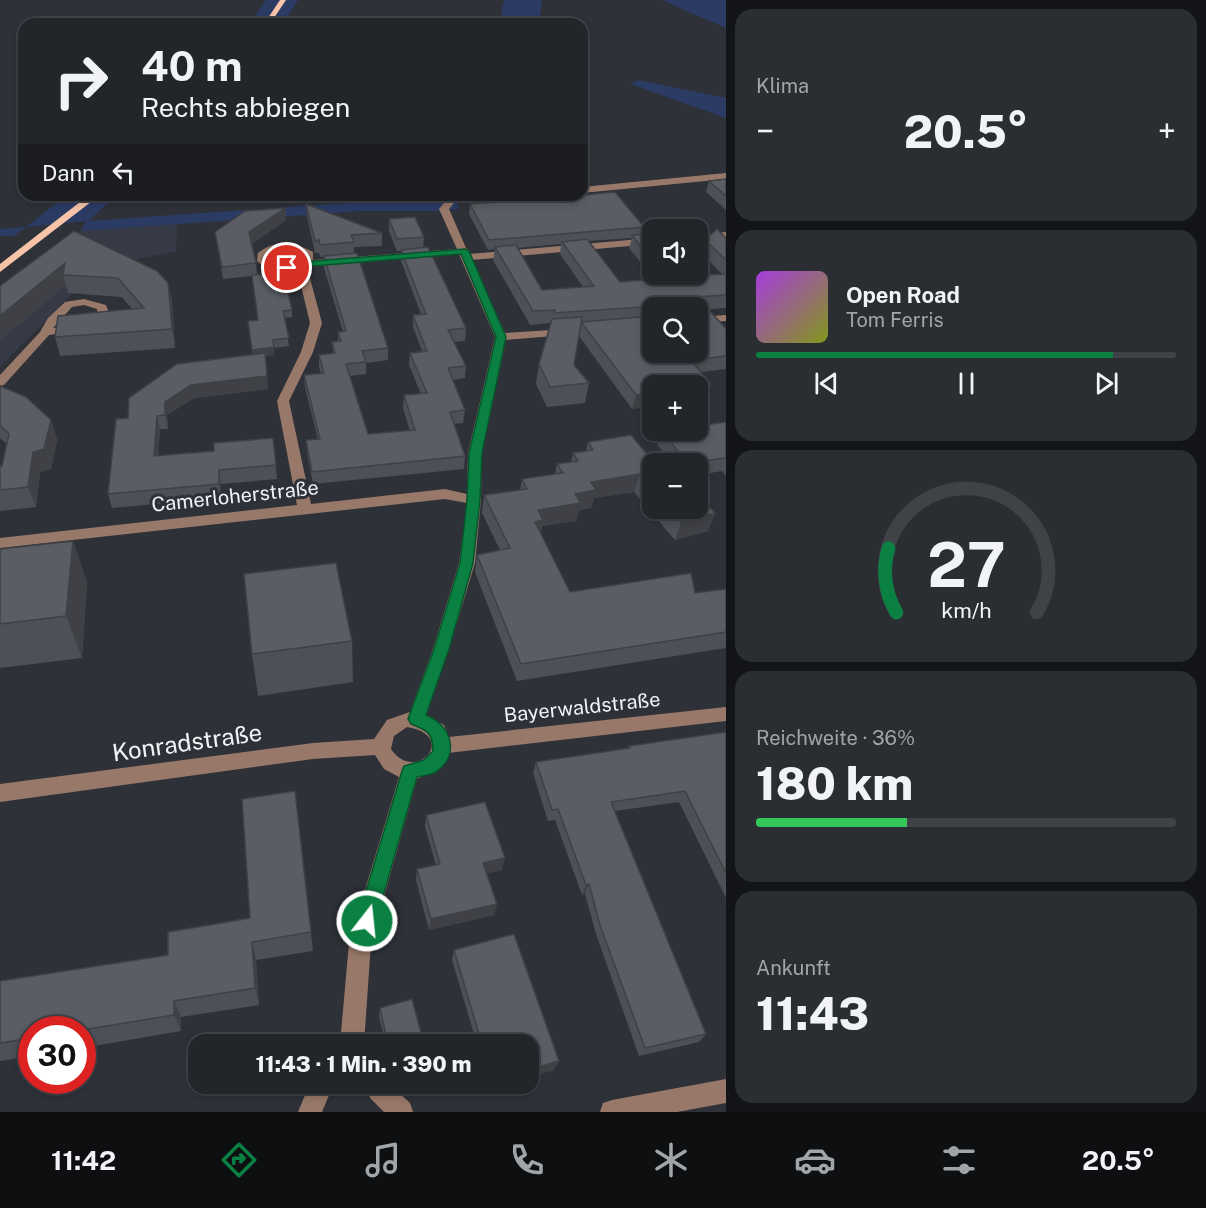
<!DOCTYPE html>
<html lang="de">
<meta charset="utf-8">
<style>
body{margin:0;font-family:"Public Sans",sans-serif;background:#2a2d32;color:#f1f3f6;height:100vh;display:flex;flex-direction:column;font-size:22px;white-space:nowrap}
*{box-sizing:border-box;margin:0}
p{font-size:20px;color:#a2a5a8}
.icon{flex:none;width:33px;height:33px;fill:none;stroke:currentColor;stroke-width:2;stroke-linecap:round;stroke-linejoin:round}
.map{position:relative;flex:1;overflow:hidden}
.side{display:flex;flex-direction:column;gap:9px;padding:9px;background:#131417;width:480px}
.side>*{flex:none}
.hud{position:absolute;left:18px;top:18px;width:570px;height:183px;border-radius:18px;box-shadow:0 3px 9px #0003,0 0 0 2px #3f4247;background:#22252a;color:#f1f3f6;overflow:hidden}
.fabs{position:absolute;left:642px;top:219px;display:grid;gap:12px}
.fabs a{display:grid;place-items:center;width:66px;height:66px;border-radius:12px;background:#22252a;box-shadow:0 3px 9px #0003,0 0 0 2px #3f4247;font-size:30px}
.speed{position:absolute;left:18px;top:1016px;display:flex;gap:12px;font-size:30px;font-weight:700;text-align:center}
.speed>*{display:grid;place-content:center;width:78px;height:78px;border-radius:50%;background:#22252a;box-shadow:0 3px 9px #0003,0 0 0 2px #3f4247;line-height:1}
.speed .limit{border:9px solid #d22;background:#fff;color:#111}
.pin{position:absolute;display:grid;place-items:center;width:51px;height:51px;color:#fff;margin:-26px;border:3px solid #fff;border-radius:50%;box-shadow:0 2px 6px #0007}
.me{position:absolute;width:66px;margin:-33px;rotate:16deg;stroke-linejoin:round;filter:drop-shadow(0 0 4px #0008)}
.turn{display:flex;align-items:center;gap:21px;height:126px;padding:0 24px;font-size:27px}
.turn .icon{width:78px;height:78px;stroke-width:2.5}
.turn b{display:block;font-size:42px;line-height:51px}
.then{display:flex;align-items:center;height:57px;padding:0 24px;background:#0003;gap:12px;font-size:22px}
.big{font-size:45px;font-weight:800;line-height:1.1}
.side .tile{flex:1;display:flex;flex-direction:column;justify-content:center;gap:9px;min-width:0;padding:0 21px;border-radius:18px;background:#2a2d32}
.side .dial{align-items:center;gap:0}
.dial svg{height:156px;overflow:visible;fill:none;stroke:#3f4247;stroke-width:7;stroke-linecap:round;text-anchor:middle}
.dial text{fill:#f1f3f6;stroke:none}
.song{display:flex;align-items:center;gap:18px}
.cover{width:72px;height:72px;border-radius:9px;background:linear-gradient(135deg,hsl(280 70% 55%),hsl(70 70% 35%))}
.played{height:6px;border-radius:3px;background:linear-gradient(90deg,#0b8043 85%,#3f4247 85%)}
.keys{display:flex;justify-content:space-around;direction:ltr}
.heat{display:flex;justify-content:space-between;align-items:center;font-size:33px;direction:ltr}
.charge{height:9px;border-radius:4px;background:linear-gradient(90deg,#34c759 36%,#3f4247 0)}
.trip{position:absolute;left:188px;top:1034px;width:351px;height:60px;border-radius:18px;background:#22252a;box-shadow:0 3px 9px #0003,0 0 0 2px #3f4247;font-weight:800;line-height:60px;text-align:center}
.tab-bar{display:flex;height:96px;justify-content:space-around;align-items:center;background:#0e0f11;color:#a2a5a8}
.tab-bar .icon{width:42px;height:42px}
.tab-bar .current{color:#0b8043}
.tab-bar b{font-size:27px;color:#f1f3f6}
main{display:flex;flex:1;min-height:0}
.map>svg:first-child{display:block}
.built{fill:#353a46}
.green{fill:#2b3b64}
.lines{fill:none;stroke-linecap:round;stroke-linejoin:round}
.minor{fill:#987969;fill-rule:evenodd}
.major{fill:#f7c4aa;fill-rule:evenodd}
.wall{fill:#4d5056;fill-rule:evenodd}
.shaded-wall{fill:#3f4146}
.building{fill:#5a5d64;stroke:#3f4146;stroke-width:1.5}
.route{fill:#0b8043;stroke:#07532c;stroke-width:1.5}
.labels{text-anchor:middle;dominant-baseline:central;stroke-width:6;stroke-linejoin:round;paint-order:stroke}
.street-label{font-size:20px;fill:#f1f3f7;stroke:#2e3138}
.near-street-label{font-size:24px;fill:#f1f3f7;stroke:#2e3138}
</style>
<main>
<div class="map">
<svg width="726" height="1112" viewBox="0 0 726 1112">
<rect width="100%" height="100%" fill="#2e3138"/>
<path class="built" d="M177 224 176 251 97 268 0 367V294L81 231Z"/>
<g class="green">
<path d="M266 0H298L283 24H249Z"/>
<path d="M504 0H542L539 24H511L510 21 501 14Z"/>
<path d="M662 0H726V28L664 1Z"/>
<path d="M638 80 726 98V118L630 84Z"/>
<path d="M67 195H117L88 221 461 195H547L457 202 459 209 439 211H361L81 231 86 221 26 227 14 236H0V229L26 227Z"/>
</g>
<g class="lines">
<g class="minor">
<path d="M726 173V179L582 193V187Z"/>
<path d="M482 195H523L518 198 454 203 449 209 466 248 470 251 469 254 652 238V244L472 260 505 333 567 329 573 332 567 335 506 340 482 453 481 500 475 563 449 649 426 715 444 725 449 737 726 707V721L448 753 438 770 417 779 371 943 364 1044H340L349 943 399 777 384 769 375 755 313 759 0 802V784L313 743 374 739 387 720 410 712 433 649 459 563 467 503 445 499 0 548V538L297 505 277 401 301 352 310 323 297 269C283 273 268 271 257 261L258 253C275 239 295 242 313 252V260L457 249 439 209 448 198ZM281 249H293L304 257C293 267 280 267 267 260L268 255ZM459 254 495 337 468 453 467 494 445 489 311 504 289 401 313 352 322 323 307 267ZM407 727C460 736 415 785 391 749L394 736Z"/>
<path d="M726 232V238L698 241V235Z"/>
<path d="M84 299 106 305 110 316 108 318 87 329 49 335 4 385 0 386V375L40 332 48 318 65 302ZM84 305 97 309 98 315 81 324 53 328 72 307Z"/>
<path d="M726 315V321L698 323V317Z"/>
<path d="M726 1079V1103L677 1112H600L603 1103 612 1100Z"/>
<path d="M310 1083H334L322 1112H298Z"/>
<path d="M362 1083H388L410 1103 413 1112H384L371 1099Z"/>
</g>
<g class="major">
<path d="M280 0H286L270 24H264Z"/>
<path d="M89 195H100L0 272V264Z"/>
</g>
</g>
<g class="wall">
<path d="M726 179V210L706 192 709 181Z"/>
<path d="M306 204 382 233V246L354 247V254L388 348V360L366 363V374L350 376 368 434 410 431 403 408 404 395 421 394 409 365 410 353 422 351 413 327V315L421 314 401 261V251H397L389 231V219L424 237 423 248 466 328 465 341 454 342 466 366 465 378 453 380 465 410 463 423 454 424 465 456 464 469 313 484 307 453 306 440 318 439 305 388 304 375 321 373 319 367V355L333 353 332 342 338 341V332H343L324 268V257H321L319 253H315L307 216Z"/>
<path d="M470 204 644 227 643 234H652V274H689L690 276 722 274 701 253 705 240 726 238V308L701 310V311L726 329V369L701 372 707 398 698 399V386H652V406L632 409 579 336 574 365 589 383 585 403 547 407 536 384 539 364 551 323 530 325 493 260 495 249 488 250 469 214ZM632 238 629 248 654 279 620 282 588 241ZM561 244 560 254 583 287 542 290 517 248ZM652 308H698L652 352Z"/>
<path d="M286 208V220L252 244 256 263 257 275 284 292 292 310V317L284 318 289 346 274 348V355L265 356 268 389 194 398 167 415 168 429H160L158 456 214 451 273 438 277 479 221 484V498L112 508 108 494 128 418 253 354 248 321 258 320 252 276 223 279 215 232Z"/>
<path d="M74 231 168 283 172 301 175 348 60 356 55 337 132 309 122 297 68 293 66 285 0 340V286Z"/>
<path d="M0 386 51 420 57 440 51 469 40 472 36 507 0 511V466H2L7 444 0 438Z"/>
<path d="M726 422V476L722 471 698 475V464H671L657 444 661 430Z"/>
<path d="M588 442 652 464V508H698L715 513 708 531 675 540 634 492 594 498 591 508 579 510 576 521 542 526 541 533 570 592 695 593 726 589V648L517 681 475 572 477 555 500 550 482 513 484 495 520 490 522 479 555 474 557 464 571 462 573 453 586 451Z"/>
<path d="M73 541 87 583 82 658 0 668V549Z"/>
<path d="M352 641 353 682 258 696 252 654Z"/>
<path d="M726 732V898L679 802 615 811 706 1034 699 1042 639 1056 596 934 585 894 582 895 555 820 548 821 533 773 536 762 628 749 629 746Z"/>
<path d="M295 791 313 951 256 960 259 1005 181 1017V1031L82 1048V1029H32V1056L0 1061V981L168 955 250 918Z"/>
<path d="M426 815 502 870 487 873 494 915 429 930 416 880 417 869 436 865 425 827Z"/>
<path d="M454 950 554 1070 528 1077V1044H477L452 960Z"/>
<path d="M380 1008 424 1044H386L379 1017Z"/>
</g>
<g class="shaded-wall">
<path d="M286 208V220L250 245 249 232Z"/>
<path d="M65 263 63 275 66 285 0 340V316Z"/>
<path d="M168 283 172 301 175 348 172 329Z"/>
<path d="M274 347V355L253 358 252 350Z"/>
<path d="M267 376 268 389 194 398 167 415 168 429 165 415V402L191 385Z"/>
<path d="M711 384 707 398 698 399V386Z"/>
<path d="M652 393V406L632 409 636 395Z"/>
<path d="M157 416 160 429 157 470 154 456Z"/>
<path d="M51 420 57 440 51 469 40 472 36 507 28 487 33 452Z"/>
<path d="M219 470 221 484V498L219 484Z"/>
<path d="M640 474 634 492 594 498 591 508 579 510 576 521 542 526 540 538 532 539 538 510 575 494 591 482Z"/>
<path d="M715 513 708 531 675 540 681 522Z"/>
<path d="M73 541 87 583 82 658 66 616Z"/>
<path d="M505 858 502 870 481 875 483 863Z"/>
<path d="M589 884 585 894 582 895 586 885Z"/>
<path d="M497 904 494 915 429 930 431 919Z"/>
<path d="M252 942 256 960 259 1005 255 988Z"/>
<path d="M174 1001 181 1017V1031L174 1015Z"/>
<path d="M559 1061 554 1070 528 1077V1070Z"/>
<path d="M492 1083H507L490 1088Z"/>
</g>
<g class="building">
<path d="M726 179V196L709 181Z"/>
<path d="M615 192 644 227 489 240 470 204 564 197Z"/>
<path d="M306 204 382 233 351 235 354 242 320 245 319 240 315 241Z"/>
<path d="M286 208 249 232 256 263 222 267 215 232 245 211Z"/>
<path d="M415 217 424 237 397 239 389 219Z"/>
<path d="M717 229 726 238V260L705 240Z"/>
<path d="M74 231 157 271 168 283 172 329 55 337 58 316 144 308 118 278 63 275 65 263 0 316V286Z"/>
<path d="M652 234V261L632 235Z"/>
<path d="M587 239 620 282 667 278 664 274H689L690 276 726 274V295L697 297 701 302V311H710L726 329V356L691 360 711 384 698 386H652V393L636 395 581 322 652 316V352H698V308H657V306L554 313 555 310 533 311 495 247 516 245 542 290 594 286 562 242Z"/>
<path d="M428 247 466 328 448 330 466 366 448 368 465 410 450 412 465 456 312 472 306 440 320 439 304 375 324 373 319 355 335 353 332 342 341 341 338 332 346 331 324 256 357 253 388 348 362 351 366 362 346 364 368 434 415 430 404 395 427 393 410 353 427 351 413 315 426 314 401 250Z"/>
<path d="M280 273 284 292H288L292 310 283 311 289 338 273 340 274 347 252 350 248 321 258 320 252 275Z"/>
<path d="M582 317 574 365 589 383 550 387 539 364 552 319Z"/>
<path d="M265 353 267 376 191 385 165 402V415L157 416 154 456 214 451V443L273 438 276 465 219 470V484L108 494 116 419 128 418 129 398 177 364Z"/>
<path d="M0 386 26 397 51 420 44 449 33 452 28 487 0 490V466H2L9 434 0 425Z"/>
<path d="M726 422V458L686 463 662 430H698V426Z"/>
<path d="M631 435 655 464H652V489L640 474 591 482 596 490 575 494 581 503 538 510 543 520 535 522 570 592 691 573 695 593 726 589V632L521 664 477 555 510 548 484 495 527 489 522 479 563 473 557 464 578 461 573 453 593 450 588 442Z"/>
<path d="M698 494 715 513 681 522 669 508H698Z"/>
<path d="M73 541 66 616 0 624V549Z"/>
<path d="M336 563 352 641 252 654 244 574Z"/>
<path d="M726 732V873L685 791 611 802 706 1034 645 1048 600 925 589 884 586 885 558 809 552 810 536 762 630 748 629 746Z"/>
<path d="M295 791 311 932 252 942 255 988 174 1001V1015L82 1030V1029H32V1038L0 1043V981L168 955V932L250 918 242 799Z"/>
<path d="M485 802 505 858 483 863 497 904 431 919 417 869 440 864 426 815Z"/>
<path d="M514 934 559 1061 528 1070V1044H482L454 950Z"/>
<path d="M412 999 424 1044H388L380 1008Z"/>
</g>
<path class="route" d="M465 249 469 251 506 337 482 453 480 500 473 563 449 649 426 715C451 725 461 754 436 772 431 775 423 776 417 777L376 921 373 927 367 930 360 927 357 921 402 771 404 766 424 760 433 751C433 733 427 730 411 724L408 719 434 649 460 563 467 500 469 453 496 337 461 254 301 267 287 271 282 268 301 262Z"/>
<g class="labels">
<g class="street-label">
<text transform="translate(235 496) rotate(-6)">Camerloherstraße</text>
<text transform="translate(582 707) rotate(-6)">Bayerwaldstraße</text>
</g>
<g class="near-street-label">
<text transform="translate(187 742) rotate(-8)">Konradstraße</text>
</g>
</g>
</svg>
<div class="fabs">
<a><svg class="icon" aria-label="sound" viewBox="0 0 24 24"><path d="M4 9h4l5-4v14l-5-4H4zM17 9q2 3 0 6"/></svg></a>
<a><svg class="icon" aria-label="search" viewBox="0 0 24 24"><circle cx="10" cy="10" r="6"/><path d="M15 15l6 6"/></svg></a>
<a>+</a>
<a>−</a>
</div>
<div class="speed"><div class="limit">30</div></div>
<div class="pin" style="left:287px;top:268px;background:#d93025"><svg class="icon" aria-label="arrive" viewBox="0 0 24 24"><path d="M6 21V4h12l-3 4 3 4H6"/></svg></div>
<svg class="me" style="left:367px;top:921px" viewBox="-20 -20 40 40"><circle r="17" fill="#0b8043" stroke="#fff" stroke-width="3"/><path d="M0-11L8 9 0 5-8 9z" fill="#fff"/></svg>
<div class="trip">11:43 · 1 Min. · 390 m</div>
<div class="hud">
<div class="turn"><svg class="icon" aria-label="right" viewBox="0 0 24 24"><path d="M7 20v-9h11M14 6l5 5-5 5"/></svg><div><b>40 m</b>Rechts abbiegen</div></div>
<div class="then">Dann<svg class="icon" aria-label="left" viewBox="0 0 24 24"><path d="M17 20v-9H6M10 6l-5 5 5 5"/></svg></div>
</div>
</div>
<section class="side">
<div class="tile"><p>Klima</p>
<div class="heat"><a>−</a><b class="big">20.5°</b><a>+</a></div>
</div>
<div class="tile">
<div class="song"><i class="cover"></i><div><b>Open Road</b><p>Tom Ferris</p></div></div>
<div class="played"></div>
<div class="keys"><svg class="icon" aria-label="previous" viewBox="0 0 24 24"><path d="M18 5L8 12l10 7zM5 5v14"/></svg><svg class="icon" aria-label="pause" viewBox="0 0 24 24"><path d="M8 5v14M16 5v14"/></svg><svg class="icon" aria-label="next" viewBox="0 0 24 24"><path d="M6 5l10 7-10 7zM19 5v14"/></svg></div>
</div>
<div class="tile dial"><svg viewBox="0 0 100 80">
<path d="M14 69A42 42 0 1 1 86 69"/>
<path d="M14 69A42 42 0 0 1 10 36" stroke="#0b8043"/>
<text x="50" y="56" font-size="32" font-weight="700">27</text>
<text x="50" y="72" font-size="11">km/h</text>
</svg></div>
<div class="tile"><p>Reichweite · 36%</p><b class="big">180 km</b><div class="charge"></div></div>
<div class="tile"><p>Ankunft</p><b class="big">11:43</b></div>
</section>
</main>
<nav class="tab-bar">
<b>11:42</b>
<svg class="icon current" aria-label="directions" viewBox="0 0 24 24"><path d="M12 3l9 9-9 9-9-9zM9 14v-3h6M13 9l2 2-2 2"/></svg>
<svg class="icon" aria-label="music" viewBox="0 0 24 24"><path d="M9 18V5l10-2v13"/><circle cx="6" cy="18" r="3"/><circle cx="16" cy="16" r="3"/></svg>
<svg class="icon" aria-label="phone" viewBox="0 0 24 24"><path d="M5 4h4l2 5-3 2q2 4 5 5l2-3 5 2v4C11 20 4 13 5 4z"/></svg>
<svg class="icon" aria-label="climate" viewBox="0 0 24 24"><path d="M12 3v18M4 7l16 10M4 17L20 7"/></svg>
<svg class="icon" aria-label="car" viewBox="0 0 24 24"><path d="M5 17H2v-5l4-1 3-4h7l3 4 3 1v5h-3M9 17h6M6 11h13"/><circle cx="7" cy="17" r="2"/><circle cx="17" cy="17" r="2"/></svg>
<svg class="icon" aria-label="filters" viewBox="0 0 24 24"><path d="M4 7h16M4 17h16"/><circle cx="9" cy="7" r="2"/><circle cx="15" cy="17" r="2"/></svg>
<b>20.5°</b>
</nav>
